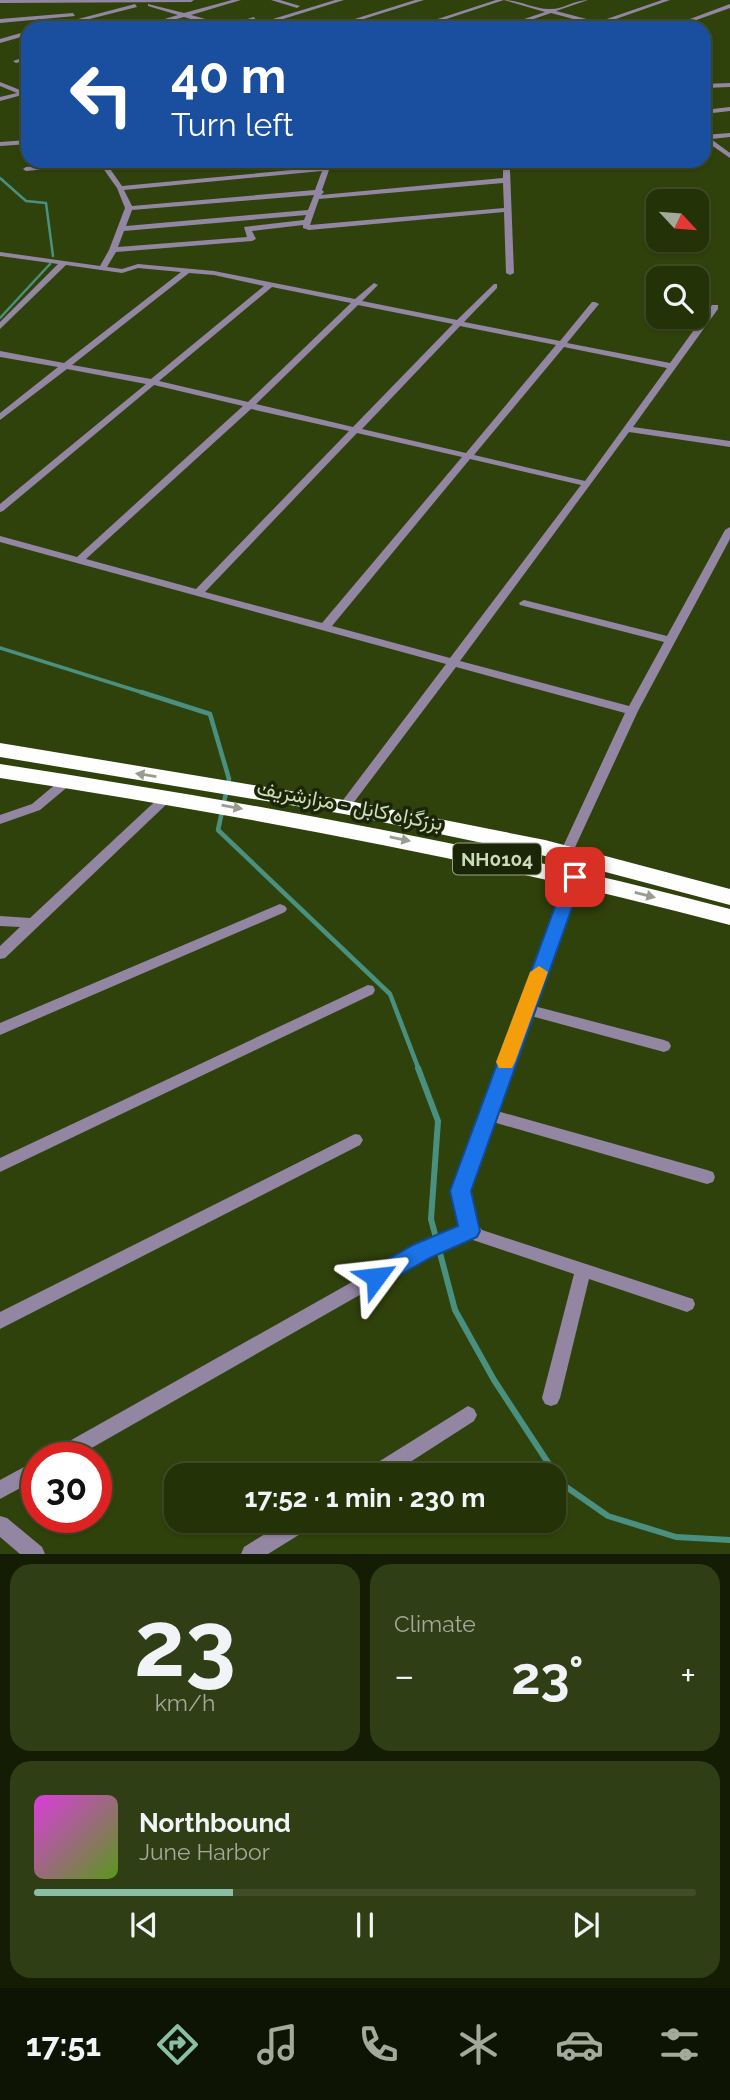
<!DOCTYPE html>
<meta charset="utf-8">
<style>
body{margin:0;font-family:Raleway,Vazirmatn,sans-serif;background:#303e16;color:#f1f3f6;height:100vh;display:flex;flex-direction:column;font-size:26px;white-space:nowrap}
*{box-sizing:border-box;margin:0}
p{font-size:23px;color:#a3aa9c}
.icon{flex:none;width:38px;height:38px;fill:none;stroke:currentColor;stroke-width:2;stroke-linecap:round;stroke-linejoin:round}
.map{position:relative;height:1554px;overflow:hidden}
.details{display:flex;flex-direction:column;gap:10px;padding:10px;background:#141c04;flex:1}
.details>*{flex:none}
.banner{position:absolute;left:21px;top:21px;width:690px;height:147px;border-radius:21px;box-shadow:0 2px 5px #0004,0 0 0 2px #414d29;background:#1a4fa0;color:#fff;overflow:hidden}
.needle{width:46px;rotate:116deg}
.tools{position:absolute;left:646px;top:189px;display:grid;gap:14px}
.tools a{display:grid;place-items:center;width:63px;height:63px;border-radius:14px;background:#243208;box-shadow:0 2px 5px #0004,0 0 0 2px #414d29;font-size:35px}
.speed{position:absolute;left:21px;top:1442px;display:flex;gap:14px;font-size:35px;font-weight:700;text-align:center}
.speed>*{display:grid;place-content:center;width:91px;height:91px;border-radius:50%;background:#243208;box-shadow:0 2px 5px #0004,0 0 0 2px #414d29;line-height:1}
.speed .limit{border:10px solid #d22;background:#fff;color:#111}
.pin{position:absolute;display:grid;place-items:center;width:60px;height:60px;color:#fff;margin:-30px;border-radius:14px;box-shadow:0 4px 10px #0006}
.me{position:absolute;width:77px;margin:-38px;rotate:60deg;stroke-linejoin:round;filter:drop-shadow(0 0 5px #0008)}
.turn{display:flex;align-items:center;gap:24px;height:147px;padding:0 35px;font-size:32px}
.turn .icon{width:91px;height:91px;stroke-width:2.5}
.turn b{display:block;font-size:49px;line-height:60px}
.big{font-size:52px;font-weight:700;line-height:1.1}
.details .card{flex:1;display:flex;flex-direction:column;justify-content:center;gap:10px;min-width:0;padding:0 24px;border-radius:21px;background:#303e16}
.details .dial{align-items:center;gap:0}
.dial b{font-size:91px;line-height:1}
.song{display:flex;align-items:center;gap:21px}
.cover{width:84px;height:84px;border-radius:10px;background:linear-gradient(135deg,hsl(300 70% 55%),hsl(90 70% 35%))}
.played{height:7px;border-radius:4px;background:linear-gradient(90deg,#8abfa5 30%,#414d29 30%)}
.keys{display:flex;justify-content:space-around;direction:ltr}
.heat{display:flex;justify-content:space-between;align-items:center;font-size:38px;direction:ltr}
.details .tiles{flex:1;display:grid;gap:10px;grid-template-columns:1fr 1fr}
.card:last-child{grid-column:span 2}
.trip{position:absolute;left:164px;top:1463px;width:402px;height:70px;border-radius:21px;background:#243208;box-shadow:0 2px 5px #0004,0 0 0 2px #414d29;font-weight:700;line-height:70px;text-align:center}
.tab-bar{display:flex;height:112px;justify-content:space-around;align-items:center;background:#0e1403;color:#a3aa9c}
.tab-bar .icon{width:49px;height:49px}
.tab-bar .selected{color:#8abfa5}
.tab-bar b{font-size:32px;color:#f1f3f6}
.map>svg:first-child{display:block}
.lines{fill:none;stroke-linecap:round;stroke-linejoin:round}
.stream-far3{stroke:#4a9080;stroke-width:2.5}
.stream-far2{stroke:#4a9080;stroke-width:3.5}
.stream-far1{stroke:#4a9080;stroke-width:4.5}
.stream{stroke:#4a9080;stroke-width:6}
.minor{fill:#9386a3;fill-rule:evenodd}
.highway{fill:#fefefe;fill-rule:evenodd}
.oneway{fill:#989d90}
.route{fill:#1a73e8;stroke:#114b97;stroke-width:2}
.slow{fill:#f59e0b}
.labels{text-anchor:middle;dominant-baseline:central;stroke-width:7;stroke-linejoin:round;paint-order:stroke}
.shield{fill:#1b2609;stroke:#97a584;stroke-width:2}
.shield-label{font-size:19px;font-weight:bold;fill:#ccdbb8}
.street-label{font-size:21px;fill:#ccdbb8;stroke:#1b2609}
</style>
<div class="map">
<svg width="730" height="1554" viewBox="0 0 730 1554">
<rect width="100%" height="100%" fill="#30420b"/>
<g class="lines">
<g class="stream-far3">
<path d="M0 178 26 201 46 203 53 256"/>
<path d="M0 318 50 264"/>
</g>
<path class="stream-far2" d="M0 648 147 694"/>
<path class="stream-far1" d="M141 692 210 714 229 779 218 830 390 994 419 1070"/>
<path class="stream" d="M418 1068 438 1121 431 1219 455 1310 494 1380 562 1484 608 1516 676 1537 730 1540"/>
<g class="minor">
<path d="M0 0H194L191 2 0 3Z"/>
<path d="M232 0H241L191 15 227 25 254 17 256 20 230 28H221L184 17 143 28H134L178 15 148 6V4L184 13Z"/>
<path d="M271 0H280L300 6 297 8Z"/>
<path d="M335 0H344L280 20 307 28C295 28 283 21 272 22 262 23 254 28 243 28Z"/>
<path d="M415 0H424L335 28H326Z"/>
<path d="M496 0H504L419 28H410Z"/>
<path d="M504 0C520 0 534 9 549 9 562 10 574 0 588 0L556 11 598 22 662 0H670L613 20 639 28H629L608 22 592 28 589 26 592 24 551 13 507 28H498L545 12Z"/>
<path d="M135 4 137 7 54 28H44Z"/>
<path d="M730 4V8L674 28H666Z"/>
<path d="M73 13 75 16 0 23V19Z"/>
<path d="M28 31V35L0 43V39Z"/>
<path d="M28 56V60L16 63 13 61Z"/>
<path d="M0 82 25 92 28 94V100L22 95 0 101V97L17 93 0 86Z"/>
<path d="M730 83V87L704 88V84Z"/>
<path d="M730 107V111L704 114V110Z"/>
<path d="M730 133V137L711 139 730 153V158L704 140V135Z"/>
<path d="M28 140V144L0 146V142Z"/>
<path d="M89 161H113L106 163 122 186 324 167 326 161H332L331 166 386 161H411L408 163 329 170 322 190 324 192 321 195 503 178V161H509L510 166 568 162 570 163V165L510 170 514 273 510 275 506 273 504 212 309 230 303 228V225L252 231 256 239 252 241 116 252 107 267 122 269 138 264 214 271 355 299 374 283 378 285 362 301 457 320 494 284H497V288L464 322 560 341 592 302H595L599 304 567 343 670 363 712 305H718V309L633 427 730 441V447L629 432 460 661 629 706 664 642 520 605 519 603 524 600 667 636 725 530 730 527V539L638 711 571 856 566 857 560 853 625 713 456 667 348 810H340L338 807 340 804 446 664 0 542V536L77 557 243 406 154 385 3 511 0 512V504L146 384 67 369 0 420V413L58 367 0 357V351L64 363 181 272 138 268 122 273 66 265 0 329V322L58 264 0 256V252L100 266 109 250 125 208 117 188 100 164 26 171 23 169 26 167ZM322 171 315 190 132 206 124 190ZM503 183 504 208 310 225 319 199ZM314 195 308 210 126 226 132 210ZM306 215 304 220 244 227 247 237 118 247 124 231ZM189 273 214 275 264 286 151 379 72 365ZM272 287 351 303 248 402 159 381ZM358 305 453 324 353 427 256 404ZM460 326 556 345 466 453 362 429ZM564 347 667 368 585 481 474 455ZM251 409 349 431 196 589 86 559ZM357 433 462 457 322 623 205 592ZM470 459 581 485 450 658 332 626Z"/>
<path d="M67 777 71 778 73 781 71 784 40 810 0 824V815L32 804 63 778Z"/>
<path d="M168 792 172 793 174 796 172 799 5 958 0 959V946L20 927 0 926V916L30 918 164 793Z"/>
<path d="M574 872 579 874 581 877 534 1006 664 1040 669 1042 671 1046 669 1050 664 1052 531 1016 497 1111 707 1170 713 1172 715 1177 713 1182 707 1184 493 1122 468 1191 474 1221 482 1230 693 1299 695 1304 693 1309 687 1312 589 1279 560 1398 557 1404 551 1406 545 1404 542 1398 574 1274 470 1239 428 1256 74 1458H47L50 1452 416 1246 460 1228 452 1191 480 1116 478 1114 482 1109 567 877 569 874Z"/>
<path d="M280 904 285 906 287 909 285 912 0 1035V1023Z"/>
<path d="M368 985 373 986 375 990 373 994 0 1172V1158Z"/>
<path d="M355 1134 360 1135 363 1140 360 1145 0 1329V1312Z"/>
<path d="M468 1406 474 1409 477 1415 474 1421 390 1475H365L367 1469Z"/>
<path d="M37 1460V1479L0 1499V1480Z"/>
<path d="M0 1516 7 1518 42 1547 45 1554H20L0 1537Z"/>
<path d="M286 1521H312L310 1528 268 1554H241L244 1547Z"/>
</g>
<g class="highway">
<path d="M0 743 344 800 545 840 730 889V905L545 856 344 814 0 757Z"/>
<path d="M0 764C246 802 489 845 730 909V925C489 861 246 816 0 778Z"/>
</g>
</g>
<defs><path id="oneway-solid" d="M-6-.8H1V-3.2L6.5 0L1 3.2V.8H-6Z" transform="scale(1.75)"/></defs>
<g class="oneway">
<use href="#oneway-solid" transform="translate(146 775) rotate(-171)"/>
<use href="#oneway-solid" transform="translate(232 807) rotate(10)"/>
<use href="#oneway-solid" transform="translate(400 839) rotate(12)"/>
<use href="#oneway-solid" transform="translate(645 895) rotate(14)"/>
</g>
<path class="route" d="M575 871 583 877 471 1191 480 1231 477 1237 430 1258 384 1284 376 1286 369 1284 366 1277 369 1270 415 1244 458 1226 450 1191 566 877Z"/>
<path class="slow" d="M539 966 548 972 515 1062 512 1068H499L496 1062 530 972Z"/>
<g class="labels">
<rect class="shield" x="453" y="843.5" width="88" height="31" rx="5"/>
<g class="shield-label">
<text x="497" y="859">NH0104</text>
</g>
<g class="street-label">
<text transform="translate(350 805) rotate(11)">بزرگراه کابل - مزارشریف</text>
</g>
</g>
</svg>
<div class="tools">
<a><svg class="needle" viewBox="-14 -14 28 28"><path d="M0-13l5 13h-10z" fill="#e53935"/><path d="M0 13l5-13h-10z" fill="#a3aa9c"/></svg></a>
<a><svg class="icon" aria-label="search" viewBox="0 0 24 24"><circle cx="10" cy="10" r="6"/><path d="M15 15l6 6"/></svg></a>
</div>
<div class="speed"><div class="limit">30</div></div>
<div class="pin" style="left:575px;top:877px;background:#d93025"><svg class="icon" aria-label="arrive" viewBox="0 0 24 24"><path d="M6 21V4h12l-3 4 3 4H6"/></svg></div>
<svg class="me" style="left:376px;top:1277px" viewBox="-20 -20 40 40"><path d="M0-17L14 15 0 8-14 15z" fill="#1a73e8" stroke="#fff" stroke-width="4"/></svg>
<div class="trip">17:52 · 1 min · 230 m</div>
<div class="banner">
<div class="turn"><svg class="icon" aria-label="left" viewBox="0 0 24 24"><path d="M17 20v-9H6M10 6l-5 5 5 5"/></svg><div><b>40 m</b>Turn left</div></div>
</div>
</div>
<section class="details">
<div class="tiles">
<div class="card dial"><b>23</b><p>km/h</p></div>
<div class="card"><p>Climate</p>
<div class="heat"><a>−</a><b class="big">23°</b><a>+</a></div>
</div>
<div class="card">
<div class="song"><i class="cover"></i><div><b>Northbound</b><p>June Harbor</p></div></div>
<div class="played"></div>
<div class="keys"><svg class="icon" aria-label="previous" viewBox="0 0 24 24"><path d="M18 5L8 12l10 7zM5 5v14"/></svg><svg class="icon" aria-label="pause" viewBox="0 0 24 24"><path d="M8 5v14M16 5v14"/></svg><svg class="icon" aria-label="next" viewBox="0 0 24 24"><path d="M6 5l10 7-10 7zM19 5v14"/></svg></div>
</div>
</div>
</section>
<nav class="tab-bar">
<b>17:51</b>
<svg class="icon selected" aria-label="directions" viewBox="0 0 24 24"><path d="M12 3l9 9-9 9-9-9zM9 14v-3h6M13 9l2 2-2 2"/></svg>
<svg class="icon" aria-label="music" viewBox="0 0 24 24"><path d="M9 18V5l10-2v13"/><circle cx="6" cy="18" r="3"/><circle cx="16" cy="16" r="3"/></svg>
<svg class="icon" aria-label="phone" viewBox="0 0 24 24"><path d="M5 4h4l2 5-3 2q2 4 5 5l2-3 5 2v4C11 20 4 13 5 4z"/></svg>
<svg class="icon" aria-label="climate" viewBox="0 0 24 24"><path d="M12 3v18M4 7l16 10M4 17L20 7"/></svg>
<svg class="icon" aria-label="car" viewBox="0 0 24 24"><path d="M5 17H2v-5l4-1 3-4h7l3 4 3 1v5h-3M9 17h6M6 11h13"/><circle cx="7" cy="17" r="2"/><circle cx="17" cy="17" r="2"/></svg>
<svg class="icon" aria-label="filters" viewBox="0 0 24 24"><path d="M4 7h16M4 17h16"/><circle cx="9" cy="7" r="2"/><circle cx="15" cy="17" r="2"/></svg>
</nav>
